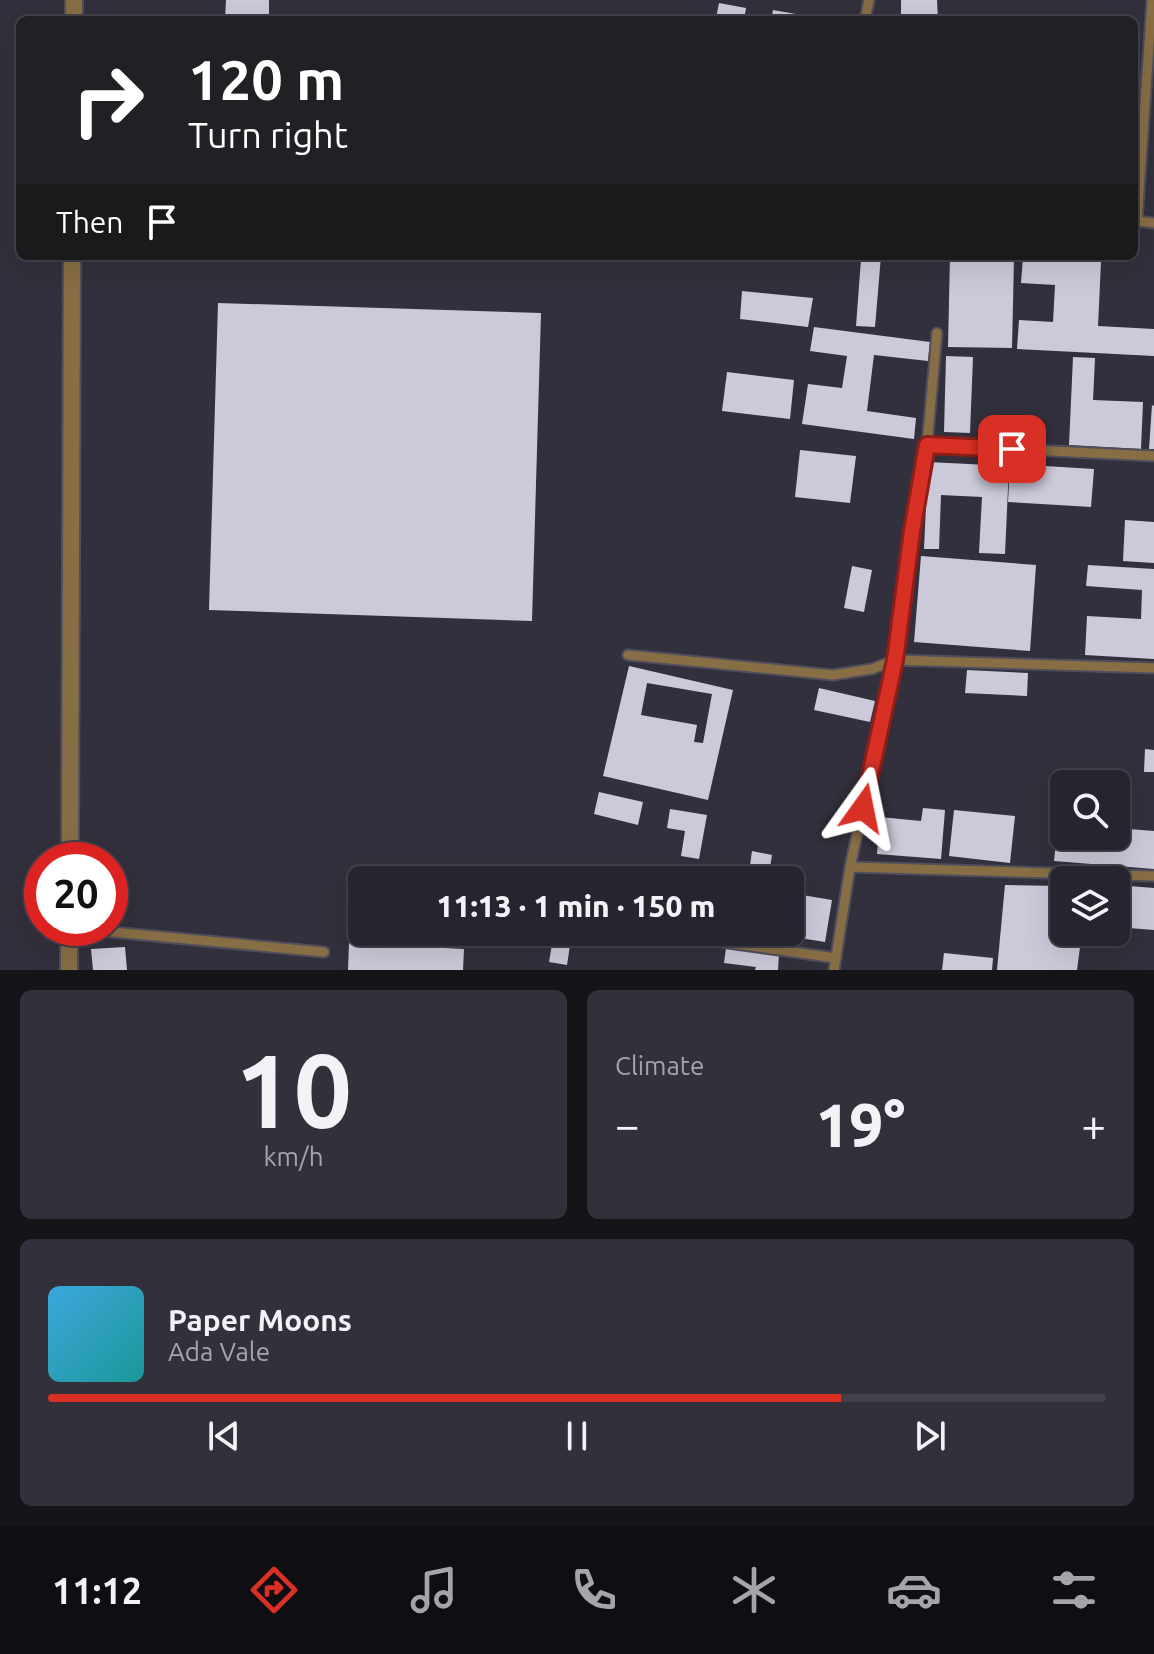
<!DOCTYPE html>
<meta charset="utf-8">
<style>
body{margin:0;font-family:Ubuntu,sans-serif;background:#32303a;color:#f1f3f6;height:100vh;display:flex;flex-direction:column;font-size:30px;white-space:nowrap}
*{box-sizing:border-box;margin:0}
p{font-size:26px;color:#a4a4aa}
.icon{flex:none;width:44px;height:44px;fill:none;stroke:currentColor;stroke-width:2;stroke-linecap:round;stroke-linejoin:round}
.map{position:relative;height:970px;overflow:hidden}
.panel{display:flex;flex-direction:column;gap:20px;padding:20px;background:#151419;flex:1}
.panel>*{flex:none}
.hud{position:absolute;left:16px;top:16px;width:1122px;height:244px;border-radius:12px;box-shadow:0 8px 32px #0002,0 0 0 2px #42414a;background:#202124;color:#fff;overflow:hidden}
.controls{position:absolute;left:1050px;top:770px;display:grid;gap:16px}
.controls a{display:grid;place-items:center;width:80px;height:80px;border-radius:12px;background:#26242e;box-shadow:0 8px 32px #0002,0 0 0 2px #42414a;font-size:40px}
.speed{position:absolute;left:24px;top:842px;display:flex;gap:16px;font-size:40px;font-weight:700;text-align:center}
.speed>*{display:grid;place-content:center;width:104px;height:104px;border-radius:50%;background:#26242e;box-shadow:0 8px 32px #0002,0 0 0 2px #42414a;line-height:1}
.speed .limit{border:12px solid #d22;background:#fff;color:#111}
.pin{position:absolute;display:grid;place-items:center;width:68px;height:68px;color:#fff;margin:-34px;border-radius:16px;box-shadow:0 4px 12px #0006}
.me{position:absolute;width:88px;margin:-44px;rotate:12deg;stroke-linejoin:round;filter:drop-shadow(0 0 6px #0008)}
.turn{display:flex;align-items:center;gap:28px;height:168px;padding:0 40px;font-size:36px}
.turn .icon{width:104px;height:104px;stroke-width:2.5}
.turn b{display:block;font-size:56px;line-height:68px}
.then{display:flex;align-items:center;height:76px;padding:0 40px;background:#0003;gap:16px;font-size:30px}
.big{font-size:60px;font-weight:800;line-height:1.1}
.panel .widget{flex:1;display:flex;flex-direction:column;justify-content:center;gap:12px;min-width:0;padding:0 28px;border-radius:12px;background:#32303a}
.panel .dial{align-items:center;gap:0}
.dial b{font-size:104px;line-height:1}
.song{display:flex;align-items:center;gap:24px}
.cover{width:96px;height:96px;border-radius:12px;background:linear-gradient(135deg,hsl(200 70% 55%),hsl(180 70% 35%))}
.played{height:8px;border-radius:4px;background:linear-gradient(90deg,#d93025 75%,#42414a 75%)}
.keys{display:flex;justify-content:space-around;direction:ltr}
.heat{display:flex;justify-content:space-between;align-items:center;font-size:44px;direction:ltr}
.panel .tiles{flex:1;display:grid;gap:20px;grid-template-columns:1fr 1fr}
.widget:last-child{grid-column:span 2}
.trip{position:absolute;left:348px;top:866px;width:456px;height:80px;border-radius:12px;background:#26242e;box-shadow:0 8px 32px #0002,0 0 0 2px #42414a;font-weight:800;line-height:80px;text-align:center}
.menu{display:flex;height:128px;justify-content:space-around;align-items:center;background:#0f0e12;color:#a4a4aa}
.menu .icon{width:56px;height:56px}
.menu .current{color:#d93025}
.menu b{font-size:36px;color:#f1f3f6}
.map>svg:first-child{display:block}
.building{fill:#cccada;fill-rule:evenodd}
.lines{fill:none;stroke-linecap:round;stroke-linejoin:round}
.service-casing{stroke:#514e5b;stroke-width:13}
.minor-casing{stroke:#514e5b;stroke-width:20}
.service{stroke:#886e45;stroke-width:9}
.minor{stroke:#886e45;stroke-width:16}
.route-casing{stroke:#8d1f18;stroke-width:20}
.route{stroke:#d93025;stroke-width:14}
</style>
<div class="map">
<svg width="1154" height="970" viewBox="0 0 1154 970">
<rect width="100%" height="100%" fill="#33303d"/>
<g class="building">
<path d="M226 0H269V20H225Z"/>
<path d="M901 0H937L938 20H901Z"/>
<path d="M719 3 746 8 744 20 716 18Z"/>
<path d="M773 10 796 14 794 20H771Z"/>
<path d="M851 256H881L875 327 856 326 861 259 851 258Z"/>
<path d="M950 256 1014 257 1012 348 948 347Z"/>
<path d="M1023 257 1101 262 1098 326 1154 329V356L1017 349 1019 320 1053 322 1055 285 1021 283Z"/>
<path d="M742 291 813 298 808 327 740 319Z"/>
<path d="M218 303 541 313 532 621 209 610Z"/>
<path d="M814 327 930 342 928 361 874 355 867 411 916 418 914 439 802 424 808 384 842 388 847 356 810 351Z"/>
<path d="M946 356 973 357 970 433 944 432Z"/>
<path d="M1073 357 1095 358 1093 400 1143 402 1141 449 1069 445Z"/>
<path d="M727 372 794 380 790 419 722 411Z"/>
<path d="M1152 405 1154 406V449H1149Z"/>
<path d="M800 450 856 456 850 503 795 497Z"/>
<path d="M928 462 1009 466 1005 554 979 553 982 497 941 495 939 549H924Z"/>
<path d="M1010 464 1094 469 1091 507 1008 502Z"/>
<path d="M1125 520 1154 522V563L1123 561Z"/>
<path d="M921 556 1036 565 1030 651 914 642Z"/>
<path d="M1088 565 1154 569V659L1085 655 1087 616 1141 619 1142 590 1086 586Z"/>
<path d="M852 566 872 570 864 612 844 608Z"/>
<path d="M629 666 733 690 708 800 603 776ZM647 683 712 694 703 743 694 742 697 725 641 715Z"/>
<path d="M967 670 1028 673 1027 696 965 693Z"/>
<path d="M819 688 875 701 870 722 814 710Z"/>
<path d="M1145 749 1154 750V772H1144Z"/>
<path d="M599 792 643 802 638 825 594 814Z"/>
<path d="M923 808 945 810 941 859 877 854 880 817 921 821Z"/>
<path d="M670 809 707 815 699 859 681 856 685 831 667 828Z"/>
<path d="M954 810 1015 816 1010 863 949 856Z"/>
<path d="M1058 823 1064 824V836H1116V828L1154 831V869L1054 861Z"/>
<path d="M752 851 772 855 768 880H748Z"/>
<path d="M1005 885 1064 886V932H1082L1077 970H997Z"/>
<path d="M1116 885 1154 888V930L1116 927Z"/>
<path d="M790 893 832 900 825 942 775 934 790 932Z"/>
<path d="M554 932H572L567 965 549 962Z"/>
<path d="M349 943 464 949 463 970H348Z"/>
<path d="M125 947 127 970H93L91 949Z"/>
<path d="M726 948 779 954 778 970H755L756 967 724 963Z"/>
<path d="M944 953 993 958 992 970H942Z"/>
</g>
<g class="lines">
<defs>
<g id="service">
<path d="M1152 0 1137 221 1154 223"/>
<path d="M865 20 869 0"/>
<path d="M927 445 1154 456"/>
<path d="M628 655 833 675 872 669 895 660 1154 668"/>
<path d="M850 867 1154 876"/>
<path d="M69 928 324 952"/>
<path d="M649 932 836 958"/>
<path d="M834 970 850 867 895 660 912 531 927 445 937 333"/>
</g>
<g id="minor">
<path d="M74 20V0"/>
<path d="M70 860 72 256"/>
<path d="M69 970V928"/>
</g>
</defs>
<use href="#service" class="service-casing"/>
<use href="#minor" class="minor-casing"/>
<use href="#service" class="service"/>
<use href="#minor" class="minor"/>
</g>
<g class="lines">
<defs>
<path id="route" d="M863 808 895 660 912 531 927 445 1012 449"/>
</defs>
<use href="#route" class="route-casing"/>
<use href="#route" class="route"/>
</g>
</svg>
<div class="controls">
<a><svg class="icon" aria-label="search" viewBox="0 0 24 24"><circle cx="10" cy="10" r="6"/><path d="M15 15l6 6"/></svg></a>
<a><svg class="icon" aria-label="layers" viewBox="0 0 24 24"><path d="M12 4l9 5-9 5-9-5zM3 14l9 5 9-5"/></svg></a>
</div>
<div class="speed"><div class="limit">20</div></div>
<div class="pin" style="left:1012px;top:449px;background:#d93025"><svg class="icon" aria-label="arrive" viewBox="0 0 24 24"><path d="M6 21V4h12l-3 4 3 4H6"/></svg></div>
<svg class="me" style="left:863px;top:808px" viewBox="-20 -20 40 40"><path d="M0-17L14 15 0 8-14 15z" fill="#d93025" stroke="#fff" stroke-width="4"/></svg>
<div class="trip">11:13 · 1 min · 150 m</div>
<div class="hud">
<div class="turn"><svg class="icon" aria-label="right" viewBox="0 0 24 24"><path d="M7 20v-9h11M14 6l5 5-5 5"/></svg><div><b>120 m</b>Turn right</div></div>
<div class="then">Then<svg class="icon" aria-label="arrive" viewBox="0 0 24 24"><path d="M6 21V4h12l-3 4 3 4H6"/></svg></div>
</div>
</div>
<section class="panel">
<div class="tiles">
<div class="widget dial"><b>10</b><p>km/h</p></div>
<div class="widget"><p>Climate</p>
<div class="heat"><a>−</a><b class="big">19°</b><a>+</a></div>
</div>
<div class="widget">
<div class="song"><i class="cover"></i><div><b>Paper Moons</b><p>Ada Vale</p></div></div>
<div class="played"></div>
<div class="keys"><svg class="icon" aria-label="previous" viewBox="0 0 24 24"><path d="M18 5L8 12l10 7zM5 5v14"/></svg><svg class="icon" aria-label="pause" viewBox="0 0 24 24"><path d="M8 5v14M16 5v14"/></svg><svg class="icon" aria-label="next" viewBox="0 0 24 24"><path d="M6 5l10 7-10 7zM19 5v14"/></svg></div>
</div>
</div>
</section>
<nav class="menu">
<b>11:12</b>
<svg class="icon current" aria-label="directions" viewBox="0 0 24 24"><path d="M12 3l9 9-9 9-9-9zM9 14v-3h6M13 9l2 2-2 2"/></svg>
<svg class="icon" aria-label="music" viewBox="0 0 24 24"><path d="M9 18V5l10-2v13"/><circle cx="6" cy="18" r="3"/><circle cx="16" cy="16" r="3"/></svg>
<svg class="icon" aria-label="phone" viewBox="0 0 24 24"><path d="M5 4h4l2 5-3 2q2 4 5 5l2-3 5 2v4C11 20 4 13 5 4z"/></svg>
<svg class="icon" aria-label="climate" viewBox="0 0 24 24"><path d="M12 3v18M4 7l16 10M4 17L20 7"/></svg>
<svg class="icon" aria-label="car" viewBox="0 0 24 24"><path d="M5 17H2v-5l4-1 3-4h7l3 4 3 1v5h-3M9 17h6M6 11h13"/><circle cx="7" cy="17" r="2"/><circle cx="17" cy="17" r="2"/></svg>
<svg class="icon" aria-label="filters" viewBox="0 0 24 24"><path d="M4 7h16M4 17h16"/><circle cx="9" cy="7" r="2"/><circle cx="15" cy="17" r="2"/></svg>
</nav>
